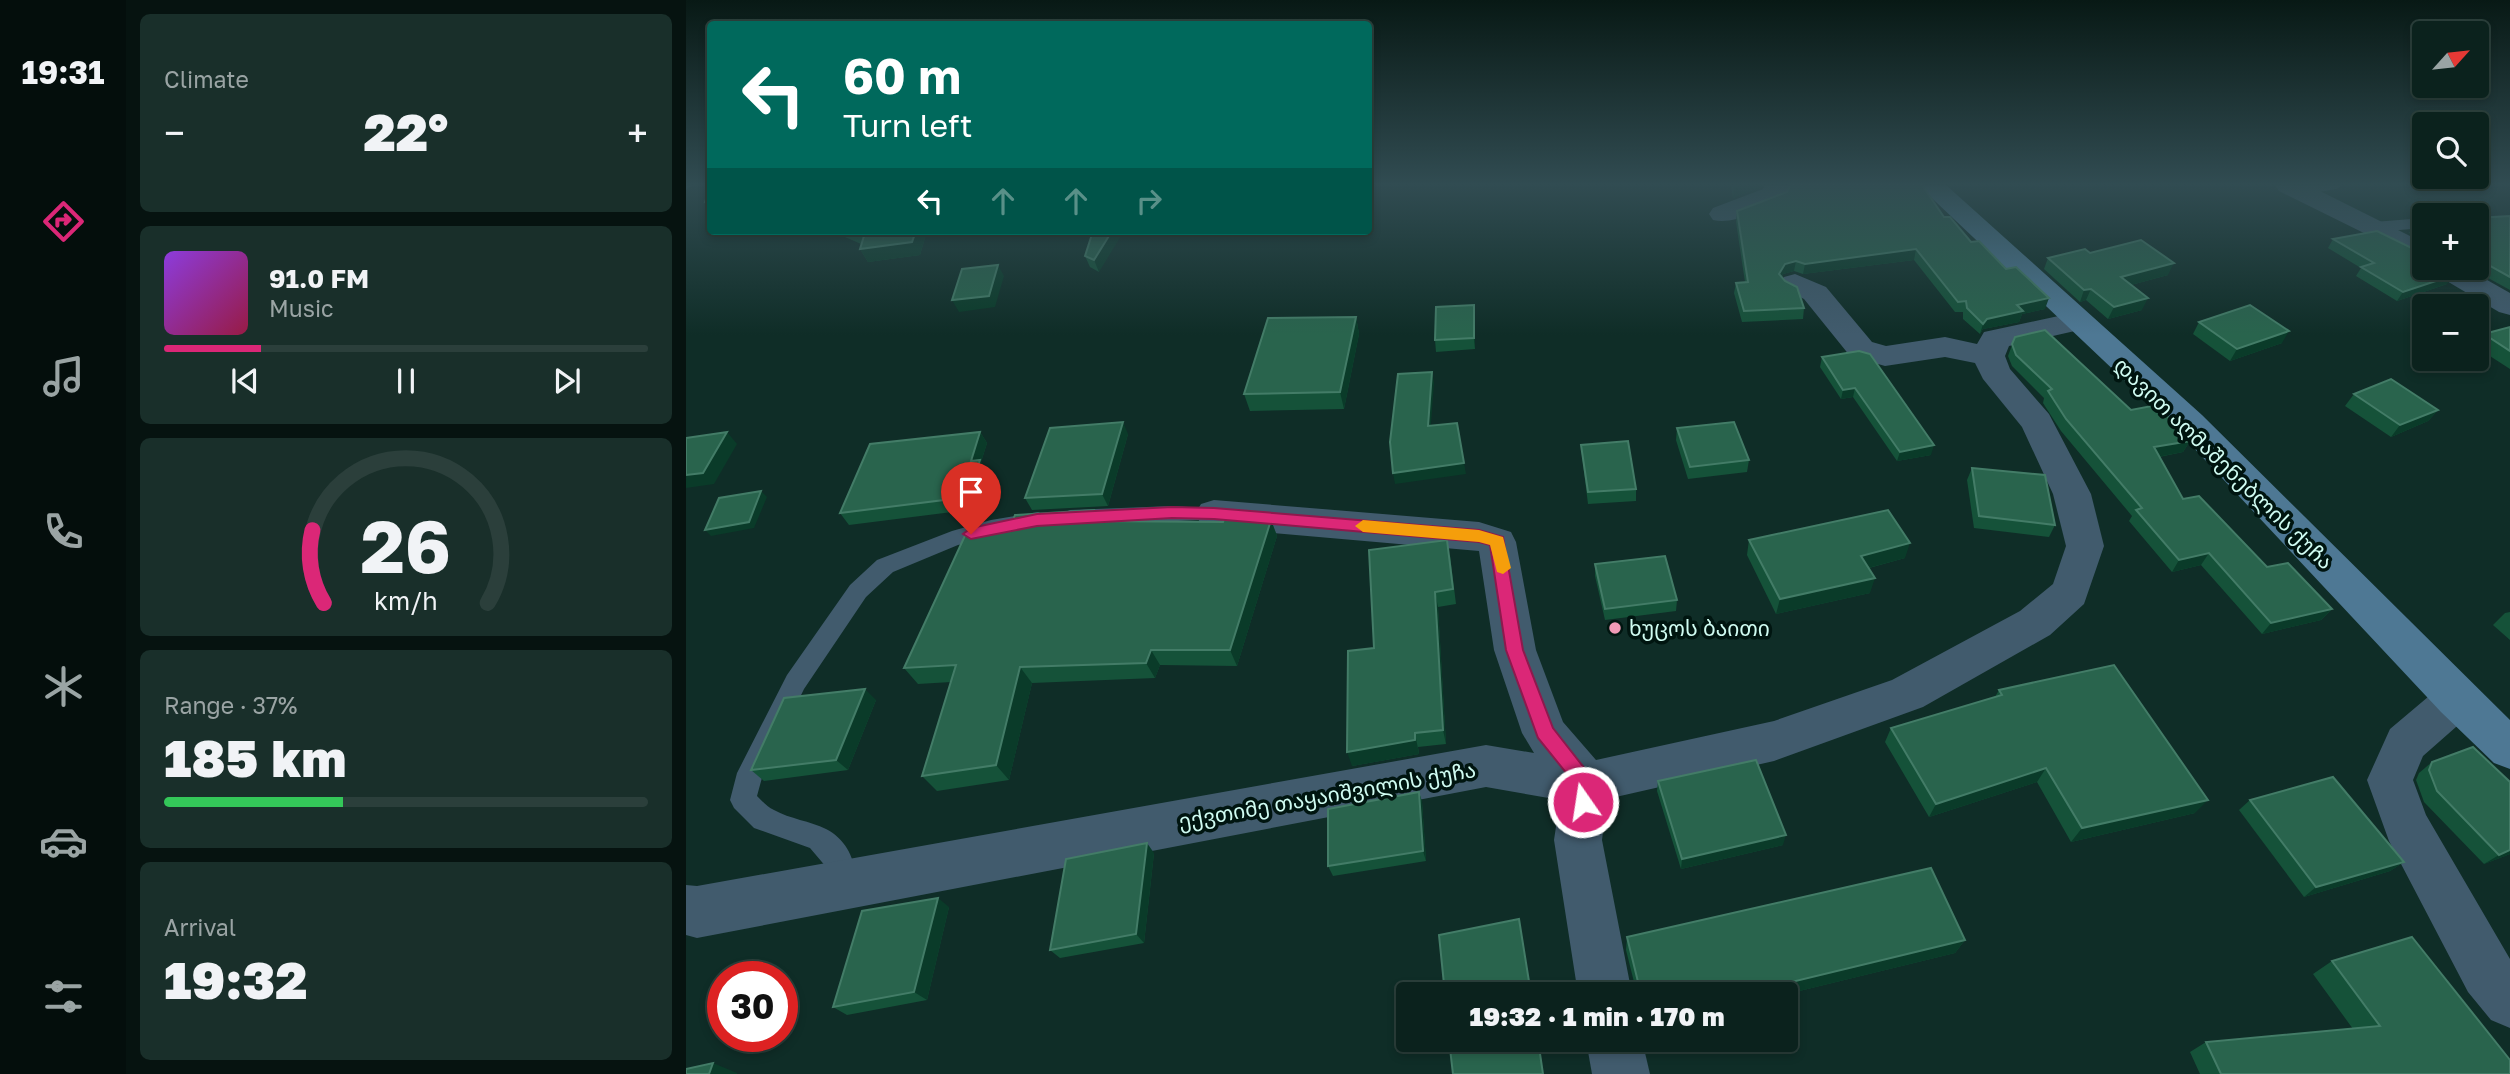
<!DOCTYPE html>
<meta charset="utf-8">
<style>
body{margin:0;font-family:"Golos Text","Noto Sans Georgian",sans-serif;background:#192f2a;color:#f1f3f6;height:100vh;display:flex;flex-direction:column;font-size:26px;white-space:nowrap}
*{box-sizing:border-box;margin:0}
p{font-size:23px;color:#9aa4a4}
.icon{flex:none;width:38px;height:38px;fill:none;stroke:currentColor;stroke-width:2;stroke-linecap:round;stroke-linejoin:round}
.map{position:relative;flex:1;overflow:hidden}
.drawer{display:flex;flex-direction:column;gap:14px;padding:14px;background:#061310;width:560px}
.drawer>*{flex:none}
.hud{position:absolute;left:21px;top:21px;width:665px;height:214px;border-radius:7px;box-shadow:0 4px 10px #0003,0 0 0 2px #2b3f3b;background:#00695c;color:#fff;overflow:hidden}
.needle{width:46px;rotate:63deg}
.buttons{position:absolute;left:1726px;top:21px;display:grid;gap:14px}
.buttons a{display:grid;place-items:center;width:77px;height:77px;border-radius:7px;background:#0b221d;box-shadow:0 4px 10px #0003,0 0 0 2px #2b3f3b;font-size:35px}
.speed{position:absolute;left:21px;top:961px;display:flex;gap:14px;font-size:35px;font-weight:700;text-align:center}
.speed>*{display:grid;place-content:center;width:91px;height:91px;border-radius:50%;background:#0b221d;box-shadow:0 4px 10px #0003,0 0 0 2px #2b3f3b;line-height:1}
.speed .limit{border:10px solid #d22;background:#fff;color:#111}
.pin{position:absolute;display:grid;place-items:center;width:60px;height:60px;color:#fff;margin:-72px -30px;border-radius:50% 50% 50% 0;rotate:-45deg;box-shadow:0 0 7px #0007}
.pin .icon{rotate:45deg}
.me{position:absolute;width:77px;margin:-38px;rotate:347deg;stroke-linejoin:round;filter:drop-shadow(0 0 5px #0008)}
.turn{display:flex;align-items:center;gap:24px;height:147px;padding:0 21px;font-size:32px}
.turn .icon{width:91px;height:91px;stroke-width:2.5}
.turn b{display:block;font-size:49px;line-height:60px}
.lanes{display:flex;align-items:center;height:66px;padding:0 21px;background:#0003;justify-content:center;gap:35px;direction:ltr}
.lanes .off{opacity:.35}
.big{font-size:52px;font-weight:800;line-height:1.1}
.drawer .widget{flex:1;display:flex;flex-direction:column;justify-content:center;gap:10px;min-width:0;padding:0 24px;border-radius:10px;background:#192f2a}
.drawer .dial{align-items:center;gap:0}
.dial svg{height:182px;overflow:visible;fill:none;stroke:#2b3f3b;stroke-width:7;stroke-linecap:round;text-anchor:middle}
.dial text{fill:#f1f3f6;stroke:none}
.song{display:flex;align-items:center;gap:21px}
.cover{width:84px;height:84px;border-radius:10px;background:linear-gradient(135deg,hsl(270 70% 55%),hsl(340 70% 35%))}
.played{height:7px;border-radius:4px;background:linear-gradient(90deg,#db2777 20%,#2b3f3b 20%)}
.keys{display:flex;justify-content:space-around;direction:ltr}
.heat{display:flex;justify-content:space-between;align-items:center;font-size:38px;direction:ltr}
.charge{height:10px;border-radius:5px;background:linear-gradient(90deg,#34c759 37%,#2b3f3b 0)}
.trip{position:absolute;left:710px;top:982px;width:402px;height:70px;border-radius:7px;background:#0b221d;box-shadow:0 4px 10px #0003,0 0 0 2px #2b3f3b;font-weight:800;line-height:70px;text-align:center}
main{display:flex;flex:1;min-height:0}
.menu{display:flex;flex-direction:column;width:126px;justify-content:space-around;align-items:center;background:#040e0c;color:#9aa4a4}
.menu .icon{width:49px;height:49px}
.menu .active{color:#db2777}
.menu b{font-size:32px;color:#f1f3f6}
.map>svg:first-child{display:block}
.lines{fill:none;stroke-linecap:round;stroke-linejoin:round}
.lane{fill:#415b6d;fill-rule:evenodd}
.street{fill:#415b6d;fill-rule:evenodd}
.secondary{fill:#4e7894;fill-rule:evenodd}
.wall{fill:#155239}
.shaded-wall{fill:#0a3b29}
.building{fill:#29644d;stroke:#437c67;stroke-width:2}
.route{fill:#db2777;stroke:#8e194d;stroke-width:2}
.slow{fill:#f59e0b}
.poi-dot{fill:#f09ab6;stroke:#001510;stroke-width:2.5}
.labels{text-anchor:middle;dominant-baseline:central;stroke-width:7;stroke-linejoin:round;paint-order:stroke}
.street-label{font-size:21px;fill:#d0fcf2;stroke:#001510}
.poi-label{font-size:21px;fill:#d0fcf2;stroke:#001510;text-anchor:start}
</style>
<main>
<nav class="menu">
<b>19:31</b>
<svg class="icon active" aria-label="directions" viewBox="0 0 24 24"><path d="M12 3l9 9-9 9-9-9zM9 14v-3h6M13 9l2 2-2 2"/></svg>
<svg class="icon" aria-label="music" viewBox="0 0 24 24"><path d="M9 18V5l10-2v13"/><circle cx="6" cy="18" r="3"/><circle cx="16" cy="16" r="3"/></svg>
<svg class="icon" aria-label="phone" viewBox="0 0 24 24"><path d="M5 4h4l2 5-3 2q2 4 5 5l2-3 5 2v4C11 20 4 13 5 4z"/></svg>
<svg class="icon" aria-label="climate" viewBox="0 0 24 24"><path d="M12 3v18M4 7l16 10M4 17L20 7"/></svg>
<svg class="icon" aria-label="car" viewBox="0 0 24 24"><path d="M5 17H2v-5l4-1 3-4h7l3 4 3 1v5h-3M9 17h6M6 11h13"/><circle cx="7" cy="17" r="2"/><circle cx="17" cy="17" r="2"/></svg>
<svg class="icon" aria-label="filters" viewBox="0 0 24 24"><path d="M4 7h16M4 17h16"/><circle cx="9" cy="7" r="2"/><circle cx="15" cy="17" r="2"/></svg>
</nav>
<section class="drawer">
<div class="widget"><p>Climate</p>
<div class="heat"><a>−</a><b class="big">22°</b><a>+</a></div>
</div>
<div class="widget">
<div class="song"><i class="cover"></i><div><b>91.0 FM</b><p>Music</p></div></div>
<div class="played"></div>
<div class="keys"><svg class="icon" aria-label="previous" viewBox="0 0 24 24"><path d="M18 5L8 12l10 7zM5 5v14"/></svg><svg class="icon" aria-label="pause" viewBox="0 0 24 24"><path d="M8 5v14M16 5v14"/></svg><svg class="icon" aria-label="next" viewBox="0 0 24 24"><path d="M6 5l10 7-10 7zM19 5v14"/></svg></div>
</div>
<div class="widget dial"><svg viewBox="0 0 100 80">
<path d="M14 69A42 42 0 1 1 86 69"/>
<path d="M14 69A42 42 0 0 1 9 37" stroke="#db2777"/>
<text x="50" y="56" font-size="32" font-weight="700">26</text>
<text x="50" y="72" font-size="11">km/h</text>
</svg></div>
<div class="widget"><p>Range · 37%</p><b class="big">185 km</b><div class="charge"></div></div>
<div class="widget"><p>Arrival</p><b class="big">19:32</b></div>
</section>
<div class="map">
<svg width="1824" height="1074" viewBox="0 0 1824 1074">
<rect width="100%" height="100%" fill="#0f2d27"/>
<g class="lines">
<g class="lane">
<path d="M0 185H8L0 189Z"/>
<path d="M1626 185H1657L1650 189 1615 195 1608 191 1610 188Z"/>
<path d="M1738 218V228L1688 232 1680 227 1688 222Z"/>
<path d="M486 506 535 509 538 514 535 519 384 526 377 523 374 518 377 513 384 510Z"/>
<path d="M352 512 359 515 362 520 359 525 272 545 207 572 180 597 118 689 77 774 71 796C76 801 81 807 88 810 104 819 124 821 140 829 164 841 175 870 165 894L155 898 145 894 141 885V868L124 848 68 828 48 808 44 800 51 773 101 675 164 585 191 560 266 531 305 520Z"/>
</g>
<g class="street">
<path d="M1079 185H1105L1098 200C1078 208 1050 225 1027 220L1023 214 1027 208 1077 189Z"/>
<path d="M1589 185H1622L1738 243V264L1728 261 1688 238 1593 191Z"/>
<path d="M1744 268H1780L1824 293V315L1813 312 1749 274Z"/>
<path d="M1109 274 1140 287 1186 342 1200 346 1259 337 1291 344 1298 332 1391 312 1402 314 1407 321 1402 328 1323 346 1319 356 1324 369 1363 414 1405 494 1418 546 1398 604 1364 635 1237 707 1088 761 921 799 916 840 946 994H892L868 840 874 800 800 787 11 938 0 935V885L11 886 800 745 848 753 836 733 808 650 793 551 528 528 515 524 509 514 515 504 528 500 793 522 825 532 830 542 850 650 877 722 910 760 1088 721 1206 680 1334 611 1367 584 1380 546 1367 494 1336 427 1297 379 1289 363 1259 357 1199 366 1164 356 1118 299 1098 289 1094 283 1098 277Z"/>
<path d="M1771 680 1787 686 1793 699 1787 712 1737 756 1727 780 1740 815 1824 959V1028L1805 1020 1782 992 1703 841 1681 780 1704 729 1755 686Z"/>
<path d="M900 1040H956L964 1074H906Z"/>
</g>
<path class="secondary" d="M1232 185H1260L1516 415 1824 720V769L1808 763 1755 712 1492 431Z"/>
</g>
<g class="wall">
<path d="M1045 185H1077L1075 187 1047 198Z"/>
<path d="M1101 192 1258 217 1285 242 1320 269 1359 309 1336 314 1333 322 1297 329 1294 334 1277 319V312H1269L1228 260 1117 274 1108 271 1097 274 1096 277 1118 308 1117 319 1056 322 1048 293 1050 283 1059 282 1050 222 1051 211Z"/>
<path d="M1824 216V290L1784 268H1790V218Z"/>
<path d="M1738 222V241L1723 233 1729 224Z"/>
<path d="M155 231H241L234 255 182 262 174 249 175 244 159 237Z"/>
<path d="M407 231 413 272 404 267 399 256Z"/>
<path d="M1647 239 1761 284 1711 301 1670 276 1675 268 1642 248Z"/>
<path d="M1404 253 1482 275 1445 285 1456 310 1422 319 1400 300 1394 302 1358 269 1362 258Z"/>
<path d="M788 305 789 349 750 352 749 340Z"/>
<path d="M670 317 673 334 658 409 564 411 558 394Z"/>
<path d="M1513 322 1596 343 1544 361 1507 334Z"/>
<path d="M1824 327V369L1790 347V344L1798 334Z"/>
<path d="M1329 337 1445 410 1504 441 1497 452 1473 457 1497 499 1581 567 1646 609 1635 620 1576 634 1515 565 1486 572 1443 521 1446 516 1375 431 1357 403 1358 398 1326 366 1322 356Z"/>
<path d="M1136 357 1245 455 1211 461 1167 397 1155 399 1134 367Z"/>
<path d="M1668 394 1752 410 1742 421 1705 437 1659 406Z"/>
<path d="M991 428 1063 460 1061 472 1002 479 990 440Z"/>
<path d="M294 432 301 443 295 462 301 471 290 509 163 525 154 513Z"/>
<path d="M442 434 422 506 346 510 339 498Z"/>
<path d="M895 445 950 489V501L902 504 896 456Z"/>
<path d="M1286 468 1369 525 1363 537 1288 528 1281 480Z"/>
<path d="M408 510 414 521 537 522 585 520 591 536 551 666 474 665 469 678 346 683 323 780 251 791 236 776 265 682 232 684 218 668 325 526Z"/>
<path d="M1063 540 1219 558 1183 568 1184 593 1090 614 1061 555Z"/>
<path d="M764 555 770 604 752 607 760 744 732 747 733 754 666 766 688 648Z"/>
<path d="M909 564 991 600 990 611 919 620 909 576Z"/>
<path d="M1824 612V640L1807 625 1819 613Z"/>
<path d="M1313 690 1509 813 1385 842 1351 782 1243 817 1199 742 1205 728 1309 697Z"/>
<path d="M190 700 162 770 78 781 65 770Z"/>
<path d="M1746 762 1824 782V854L1798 864 1738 802 1730 780 1733 773Z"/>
<path d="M972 781 1097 845 995 869 971 791Z"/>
<path d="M733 792 736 802 740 861 647 876 642 866Z"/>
<path d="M1564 800 1718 862 1704 871 1618 897 1553 810Z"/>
<path d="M468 853 458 943 374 958 364 950Z"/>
<path d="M263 907 241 1000 161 1015 147 1007Z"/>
<path d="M941 937 1279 940 1269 953 1101 994H951L940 950Z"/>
<path d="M1646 961 1824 1074H1514L1504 1052 1520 1042 1667 1029 1627 974Z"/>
</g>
<g class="shaded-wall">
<path d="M1055 185H1077L1075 187 1047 198 1048 188Z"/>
<path d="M24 201V210L19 202Z"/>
<path d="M230 231H241L234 255 182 262 174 249Z"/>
<path d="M426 231H438L413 272 408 260Z"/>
<path d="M1230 249 1228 260 1117 274 1119 264Z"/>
<path d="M1110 261 1108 271 1097 274 1092 284 1093 274 1099 264Z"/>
<path d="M1488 263 1482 275 1430 289 1435 277Z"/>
<path d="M312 265 318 276 309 307 273 312 266 300Z"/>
<path d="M1768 275 1761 284 1711 301 1717 292Z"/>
<path d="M1405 289 1400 300 1394 302 1398 290Z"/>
<path d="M1363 298 1359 309 1336 314 1333 322 1297 329 1294 334 1297 324 1301 319 1331 305Z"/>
<path d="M1462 298 1456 310 1422 319 1428 307Z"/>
<path d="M788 305 789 317V349L788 338Z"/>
<path d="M670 317 673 334 658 409 654 392Z"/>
<path d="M1603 331 1596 343 1544 361 1551 349Z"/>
<path d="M746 372 748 383 744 437 742 426Z"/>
<path d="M1169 388 1167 397 1155 399 1157 390Z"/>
<path d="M1752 410 1742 421 1705 437 1714 425Z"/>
<path d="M437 422 442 434 422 506 416 494Z"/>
<path d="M41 432 51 444 28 484 0 488V475Z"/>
<path d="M294 432 301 443 295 462 301 471 290 509 282 497 285 461Z"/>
<path d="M1504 441 1497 452 1461 459 1468 447Z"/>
<path d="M1248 445 1245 455 1211 461 1214 452Z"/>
<path d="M778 463 780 474 709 484 707 473Z"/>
<path d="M75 491 81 497 68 528 25 536 19 530Z"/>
<path d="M408 510 417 526 404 521Z"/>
<path d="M585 520 591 536 551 666 544 650Z"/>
<path d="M1224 543 1219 558 1171 571 1175 556Z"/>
<path d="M1523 553 1515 565 1486 572 1493 560Z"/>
<path d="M1189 578 1184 593 1090 614 1094 599Z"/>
<path d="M749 592 752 607 760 744 757 730Z"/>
<path d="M1646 609 1635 620 1576 634 1585 623Z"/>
<path d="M465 650 474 665 469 678 460 663Z"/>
<path d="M334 667 346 683 323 780 310 765Z"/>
<path d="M179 689 190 700 162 770 150 760Z"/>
<path d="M729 733 733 754 666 766 661 752Z"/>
<path d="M1360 768 1351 782 1243 817 1250 804Z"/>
<path d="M733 792 736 802 740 861 737 851Z"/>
<path d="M1522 800 1509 813 1385 842 1396 828Z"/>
<path d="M1100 835 1097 845 995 869 996 859Z"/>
<path d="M461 843 468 853 458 943 450 934Z"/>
<path d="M1824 850V854L1798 864 1813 855Z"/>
<path d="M1718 862 1704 871 1618 897 1630 887Z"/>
<path d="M252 898 263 907 241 1000 228 992Z"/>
<path d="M1279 940 1269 953 1101 994H1056Z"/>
<path d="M27 1063 51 1073V1074H23Z"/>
</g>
<g class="building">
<path d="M1104 185H1236L1258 217H1264L1285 242 1293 241 1320 269 1330 267 1363 298 1331 305 1337 311 1301 319 1297 324 1281 308 1280 301 1272 302 1230 249 1119 264 1110 261 1099 264 1093 274 1099 281 1111 287 1118 308 1058 311 1050 283 1062 282 1051 211 1101 192Z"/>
<path d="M24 188V201L19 202Z"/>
<path d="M1824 216V277L1790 258V218Z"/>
<path d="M1738 222V229L1729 224Z"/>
<path d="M166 231H230L226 242 174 249 178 236Z"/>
<path d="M407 231H426L408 260 399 256Z"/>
<path d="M1691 231 1738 254V268H1755L1768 275 1717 292 1675 267 1688 263 1647 239Z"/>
<path d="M1455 240 1488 263 1435 277 1462 298 1428 307 1405 289 1398 290 1362 258 1399 249 1404 253Z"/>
<path d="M312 265 303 296 266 300 276 269Z"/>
<path d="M788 305V338L749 340 750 307Z"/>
<path d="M1564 305 1603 331 1551 349 1513 322Z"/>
<path d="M670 317 654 392 558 394 582 318Z"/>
<path d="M1824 327V351L1798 334Z"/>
<path d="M1359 330 1445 410 1471 405 1504 441 1468 447 1497 499 1513 496 1581 567 1602 563 1646 609 1585 623 1523 553 1493 560 1450 510 1456 508 1380 419 1362 391 1366 389 1330 355 1326 344 1329 337Z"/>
<path d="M1173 351 1184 354 1248 445 1214 452 1169 388 1157 390 1136 357Z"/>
<path d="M746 372 742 426 771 423 778 463 707 473 704 442 712 374Z"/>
<path d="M1705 379 1752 410 1714 425 1668 394Z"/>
<path d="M437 422 416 494 339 498 364 428Z"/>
<path d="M1048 422 1063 460 1004 467 991 428Z"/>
<path d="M41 432 17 473 0 475V438Z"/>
<path d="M294 432 285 461 294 460 282 497 154 513 184 444Z"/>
<path d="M942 441 950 489 902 492 895 445Z"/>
<path d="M1286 468 1359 475 1369 525 1293 516Z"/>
<path d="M75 491 63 522 19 530 33 498Z"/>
<path d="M408 510 404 521 537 522 539 516 585 520 544 650H465L460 663 334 667 310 765 236 776 270 665 218 668 282 529 325 526 329 515Z"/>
<path d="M1202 510 1224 543 1175 556 1189 578 1094 599 1063 540Z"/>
<path d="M761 540 767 589 749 592 757 730 729 733V740L661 752 662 651 688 648 683 550Z"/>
<path d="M979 556 991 600 919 609 909 564Z"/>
<path d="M1428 665 1522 800 1396 828 1360 768 1250 804 1205 728 1316 695 1313 690Z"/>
<path d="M179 689 150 760 65 770 98 698Z"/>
<path d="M1787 747 1824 782V850L1813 855 1751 791 1743 770 1746 762Z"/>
<path d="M1070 760 1100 835 996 859 972 781Z"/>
<path d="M1647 777 1718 862 1630 887 1564 800Z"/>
<path d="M733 792 737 851 642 866V809Z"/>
<path d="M461 843 450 934 364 950 380 859Z"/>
<path d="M1245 868 1279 940 1056 994H955L941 937Z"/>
<path d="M252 898 228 992 147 1007 176 911Z"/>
<path d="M833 919 845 994H759L753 935Z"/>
<path d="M1726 937 1824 1060V1074H1535L1520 1042 1694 1026 1646 961Z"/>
<path d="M763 1040H852L857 1074H767Z"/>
<path d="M27 1063 23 1074H0V1069Z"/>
</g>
<linearGradient id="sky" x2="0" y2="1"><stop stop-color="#081915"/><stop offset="0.55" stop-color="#314c52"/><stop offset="1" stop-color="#314c52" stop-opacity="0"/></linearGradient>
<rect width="1824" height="335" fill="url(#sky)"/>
<path class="route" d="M486 507 528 508 793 530 817 537 837 650 867 728 910 783 904 808 897 811 890 808 888 802 890 785 852 738 820 650 804 545 793 542 528 519 486 518 351 526 285 539 277 534 285 528 351 514Z"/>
<path class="slow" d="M677 520 793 530 817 537 825 568 817 574 811 572 804 545 793 542 677 532 669 526Z"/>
<circle class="poi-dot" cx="929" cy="628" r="7"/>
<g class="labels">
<g class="street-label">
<text transform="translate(1538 463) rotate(44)">დავით აღმაშენებლის ქუჩა</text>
<text transform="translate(641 795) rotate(-10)">ექვთიმე თაყაიშვილის ქუჩა</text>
</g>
<g class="poi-label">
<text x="943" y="628">ხუცოს ბაითი</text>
</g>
</g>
</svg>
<div class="buttons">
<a><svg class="needle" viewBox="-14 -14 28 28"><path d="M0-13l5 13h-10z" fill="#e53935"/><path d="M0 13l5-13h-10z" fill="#9aa4a4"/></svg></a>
<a><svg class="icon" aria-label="search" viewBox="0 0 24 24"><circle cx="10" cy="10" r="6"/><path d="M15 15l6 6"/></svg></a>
<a>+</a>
<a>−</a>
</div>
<div class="speed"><div class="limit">30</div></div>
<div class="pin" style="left:285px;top:534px;background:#d93025"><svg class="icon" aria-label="arrive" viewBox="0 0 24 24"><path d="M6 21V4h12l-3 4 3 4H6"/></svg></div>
<svg class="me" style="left:897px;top:802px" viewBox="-20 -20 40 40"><circle r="17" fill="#db2777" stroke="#fff" stroke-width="3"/><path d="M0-11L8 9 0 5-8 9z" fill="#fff"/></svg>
<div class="trip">19:32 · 1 min · 170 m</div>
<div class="hud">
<div class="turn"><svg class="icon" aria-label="left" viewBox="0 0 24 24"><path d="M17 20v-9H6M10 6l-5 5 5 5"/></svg><div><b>60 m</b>Turn left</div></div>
<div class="lanes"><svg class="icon" aria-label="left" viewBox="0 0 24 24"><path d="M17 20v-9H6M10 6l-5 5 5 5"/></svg><svg class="icon off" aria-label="ahead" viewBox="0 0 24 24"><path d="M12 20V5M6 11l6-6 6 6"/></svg><svg class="icon off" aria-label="ahead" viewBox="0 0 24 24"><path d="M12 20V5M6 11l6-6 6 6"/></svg><svg class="icon off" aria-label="right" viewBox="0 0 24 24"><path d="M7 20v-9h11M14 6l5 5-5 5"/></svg></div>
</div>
</div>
</main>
